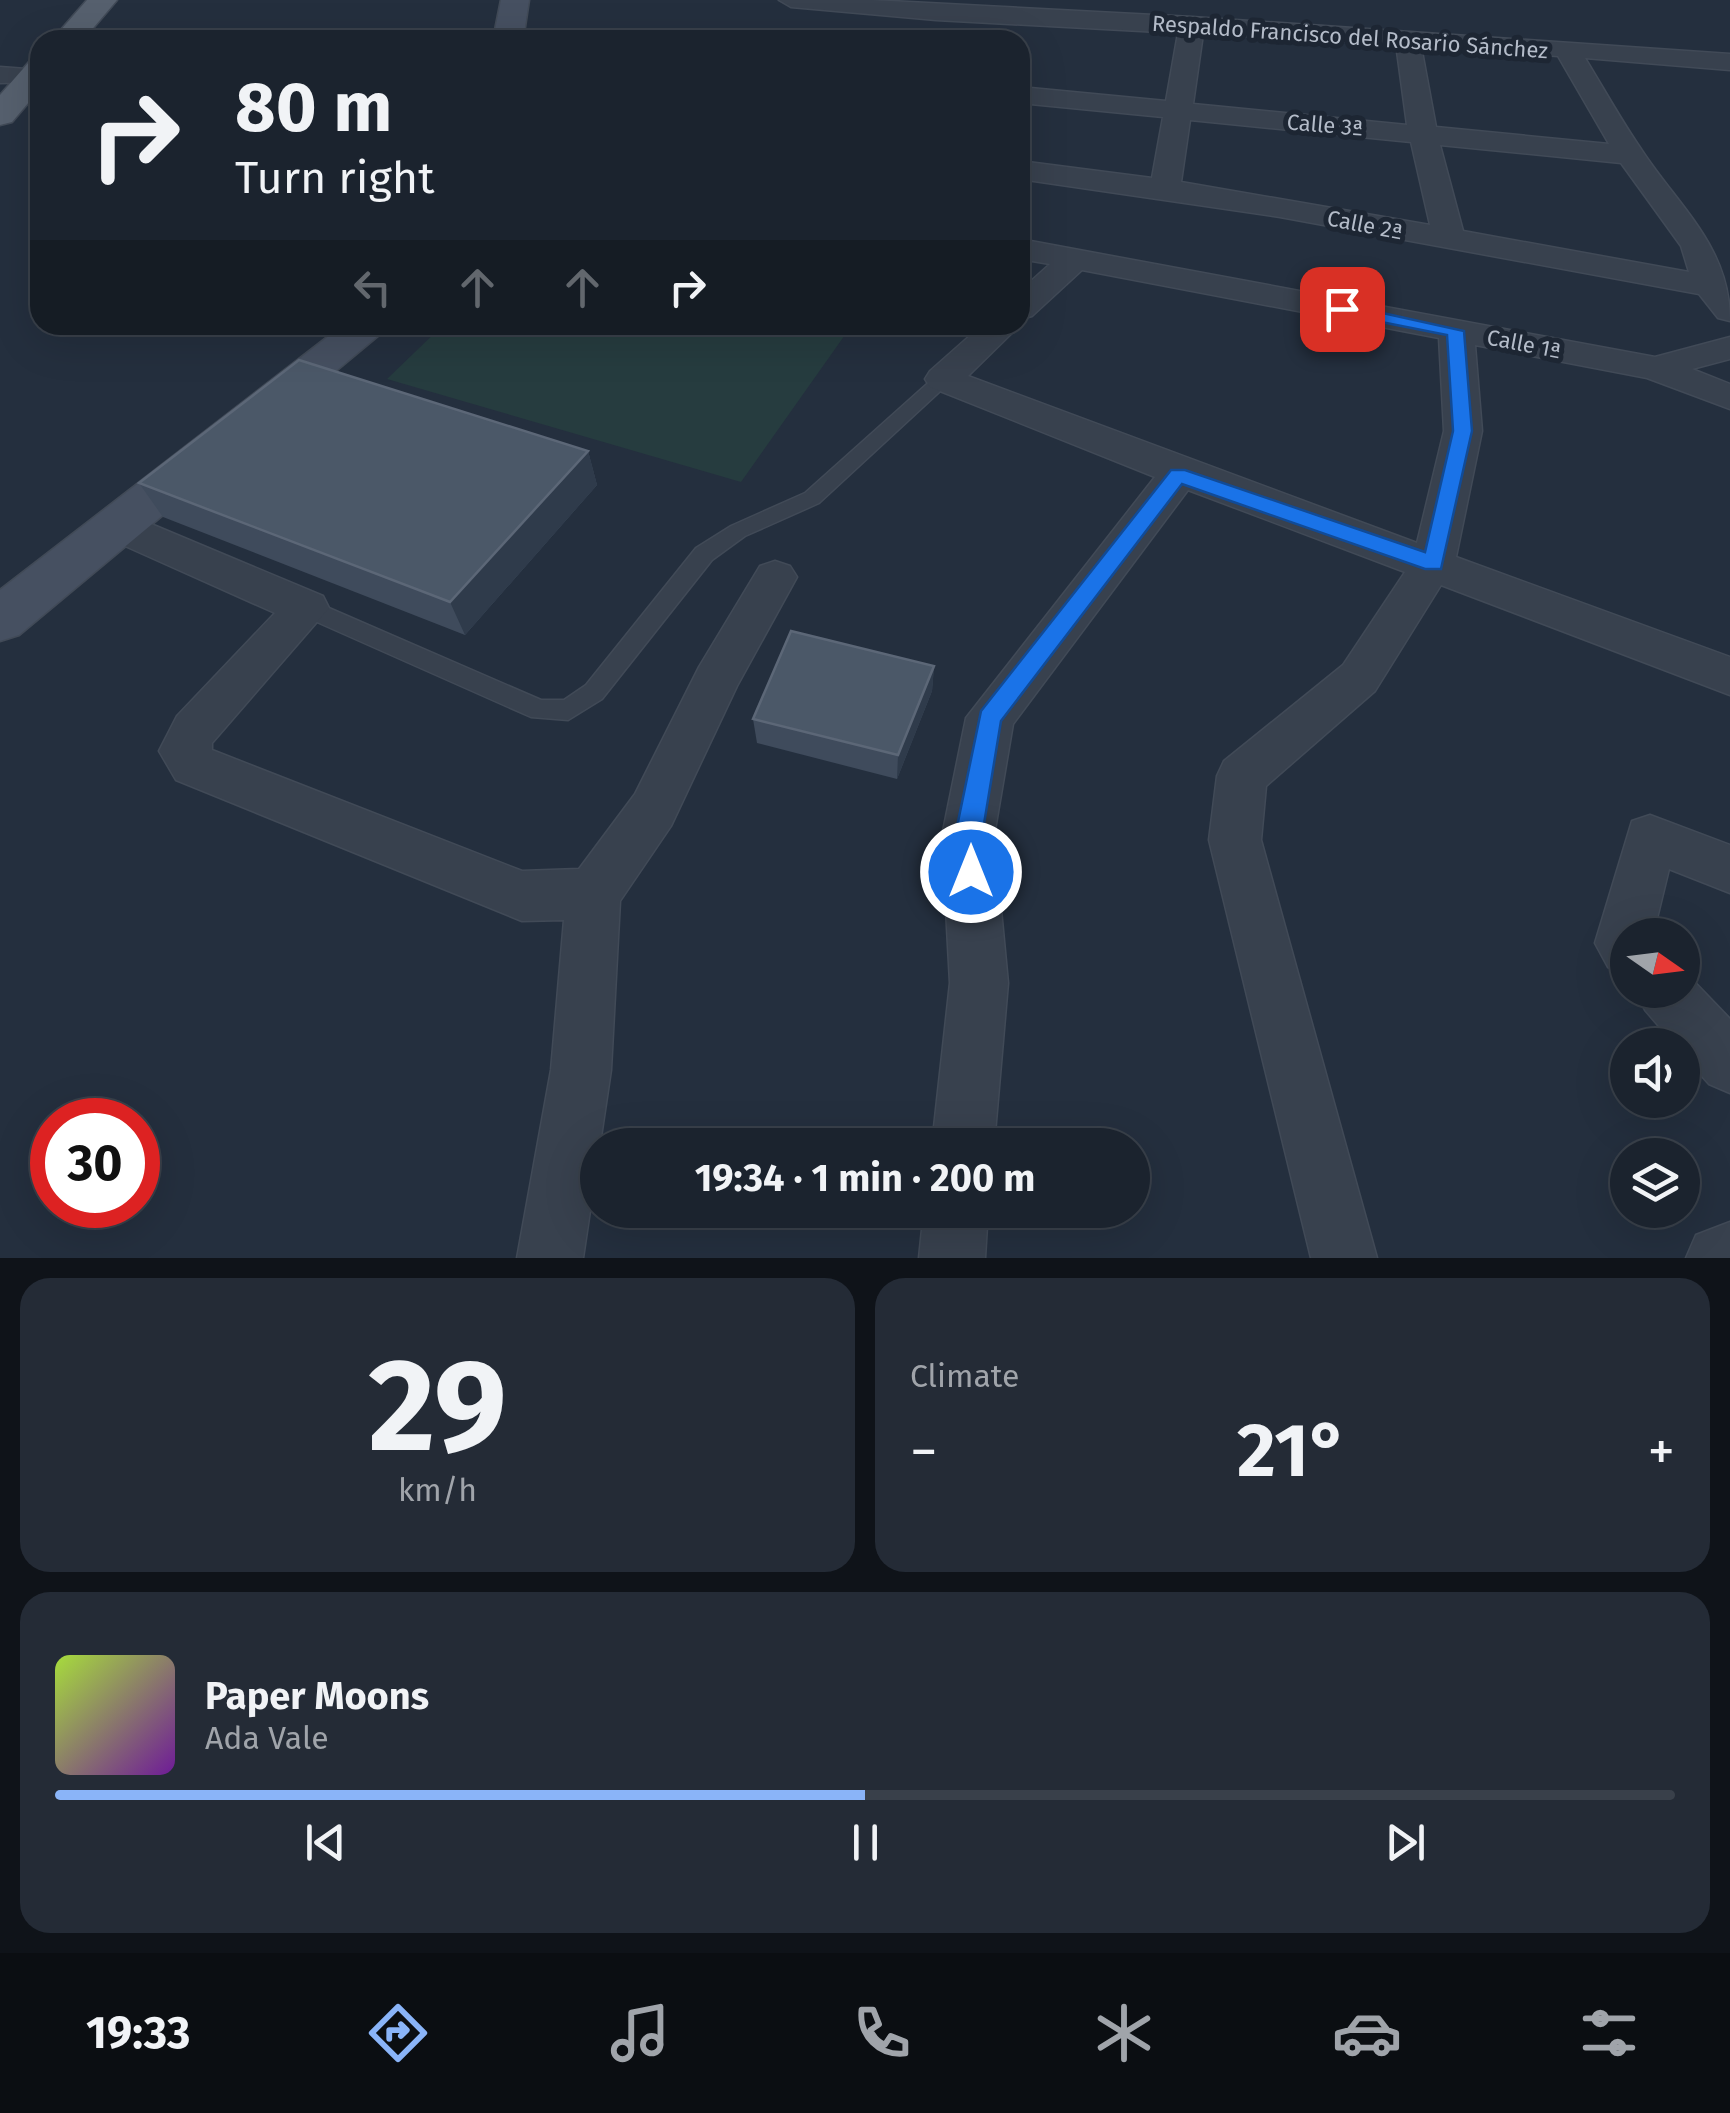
<!DOCTYPE html>
<meta charset="utf-8">
<style>
body{margin:0;font-family:"Fira Sans",sans-serif;background:#242b36;color:#f1f3f6;height:100vh;display:flex;flex-direction:column;font-size:38px;white-space:nowrap}
*{box-sizing:border-box;margin:0}
p{font-size:32px;color:#a0a4aa}
.icon{flex:none;width:55px;height:55px;fill:none;stroke:currentColor;stroke-width:2;stroke-linecap:round;stroke-linejoin:round}
.map{position:relative;height:1258px;overflow:hidden}
.panel{display:flex;flex-direction:column;gap:20px;padding:20px;background:#0f1319;flex:1}
.panel>*{flex:none}
.top-card{position:absolute;left:30px;top:30px;width:1000px;height:305px;border-radius:30px;box-shadow:0 10px 40px #0002,0 0 0 2px #39404a;background:#1b232e;color:#f1f3f6;overflow:hidden}
.needle{width:65px;rotate:104deg}
.fabs{position:absolute;left:1610px;top:918px;display:grid;gap:20px}
.fabs a{display:grid;place-items:center;width:90px;height:90px;border-radius:50%;background:#1b232e;box-shadow:0 10px 40px #0002,0 0 0 2px #39404a;font-size:50px}
.speed{position:absolute;left:30px;top:1098px;display:flex;gap:20px;font-size:50px;font-weight:700;text-align:center}
.speed>*{display:grid;place-content:center;width:130px;height:130px;border-radius:50%;background:#1b232e;box-shadow:0 10px 40px #0002,0 0 0 2px #39404a;line-height:1}
.speed .limit{border:15px solid #d22;background:#fff;color:#111}
.pin{position:absolute;display:grid;place-items:center;width:85px;height:85px;color:#fff;margin:-42px;border-radius:20px;box-shadow:0 5px 15px #0006}
.me{position:absolute;width:110px;margin:-55px;rotate:0deg;stroke-linejoin:round;filter:drop-shadow(0 0 8px #0008)}
.turn{display:flex;align-items:center;gap:35px;height:210px;padding:0 40px;font-size:45px}
.turn .icon{width:130px;height:130px;stroke-width:2.5}
.turn b{display:block;font-size:70px;line-height:85px}
.lanes{display:flex;align-items:center;height:95px;padding:0 40px;background:#0003;justify-content:center;gap:50px;direction:ltr}
.lanes .off{opacity:.35}
.big{font-size:75px;font-weight:700;line-height:1.1}
.panel .card{flex:1;display:flex;flex-direction:column;justify-content:center;gap:15px;min-width:0;padding:0 35px;border-radius:30px;background:#242b36}
.panel .dial{align-items:center;gap:0}
.dial b{font-size:130px;line-height:1}
.song{display:flex;align-items:center;gap:30px}
.cover{width:120px;height:120px;border-radius:15px;background:linear-gradient(135deg,hsl(80 70% 55%),hsl(280 70% 35%))}
.played{height:10px;border-radius:5px;background:linear-gradient(90deg,#8ab4f8 50%,#39404a 50%)}
.keys{display:flex;justify-content:space-around;direction:ltr}
.heat{display:flex;justify-content:space-between;align-items:center;font-size:55px;direction:ltr}
.panel .tiles{flex:1;display:grid;gap:20px;grid-template-columns:1fr 1fr}
.card:last-child{grid-column:span 2}
.trip{position:absolute;left:580px;top:1128px;width:570px;height:100px;border-radius:50px;background:#1b232e;box-shadow:0 10px 40px #0002,0 0 0 2px #39404a;font-weight:700;line-height:100px;text-align:center}
.tab-bar{display:flex;height:160px;justify-content:space-around;align-items:center;background:#0b0e12;color:#a0a4aa}
.tab-bar .icon{width:70px;height:70px}
.tab-bar .current{color:#8ab4f8}
.tab-bar b{font-size:45px;color:#f1f3f6}
.map>svg:first-child{display:block}
.green{fill:#263c3f}
.lines{fill:none;stroke-linecap:round;stroke-linejoin:round}
.lane-casing{stroke:#414a57;stroke-width:3}
.street-casing{stroke:#414a57;stroke-width:3}
.secondary-casing{stroke:#414a57;stroke-width:3}
.primary-casing{stroke:#414a57;stroke-width:3}
.lane{fill:#38414e;fill-rule:evenodd}
.street{fill:#38414e;fill-rule:evenodd}
.secondary{fill:#465061;fill-rule:evenodd}
.primary{fill:#56606e;fill-rule:evenodd}
.wall{fill:#3f4b5c}
.shaded-wall{fill:#2f3b4b}
.building{fill:#4b5868;stroke:#5c6777;stroke-width:2.5}
.route{fill:#1a73e8;stroke:#114b97;stroke-width:2.5}
.labels{text-anchor:middle;dominant-baseline:central;stroke-width:10;stroke-linejoin:round;paint-order:stroke}
.far-street-label{font-size:22px;fill:#b4bcc9;stroke:#1d2633}
</style>
<div class="map">
<svg width="1730" height="1258" viewBox="0 0 1730 1258">
<rect width="100%" height="100%" fill="#242f3e"/>
<path class="green" d="M443 325H852L741 482 387 379Z"/>
<g class="lines">
<defs>
<path id="lane" d="M943 373 949 375V383L819 503 745 536 712 560 602 699 568 720 531 717 299 614 296 608 307 600 315 602 541 700H564L586 685 696 548 731 526 805 493 937 375Z"/>
<g id="street">
<path d="M779 0H871L1192 17 1730 54V70L1585 58C1604 89 1622 122 1643 152 1681 209 1730 248 1730 321L1718 318 1699 294 1280 217 1020 179V161L1152 178 1163 117 1020 103V87L1166 101 1178 33 936 20 791 7ZM1203 34 1396 44 1407 125 1193 104ZM1421 46 1558 56 1609 144 1436 127ZM1190 120 1411 142 1430 225 1181 182ZM1440 145 1621 163 1681 246 1689 272 1463 231Z"/>
<path d="M0 67 40 70V82L0 83Z"/>
<path d="M1020 239 1655 357 1730 337V359L1692 369 1730 384V409L1647 378 1475 345 1482 431 1456 557 1730 657V695L1441 585 1375 691 1266 786 1261 840 1377 1258H1311L1209 840 1217 776 1224 761 1343 665 1405 572 1188 490 1013 724 994 836 1008 983 994 1145H932L950 983 942 836 966 718 1155 477 930 387 925 379 930 371 982 325H1020L968 376 1417 543 1444 431 1439 338 1082 270 1032 316 1020 319V291L1050 264 1020 259Z"/>
<path d="M120 511 323 596 329 608 212 743V750L522 871 579 869 635 794 699 667 760 566 775 561 790 566 797 577 737 686 671 826 620 901 611 1070 583 1258H517L551 1070 564 920 522 921 176 780 159 751 177 716 275 613 105 537 99 526 105 515Z"/>
<path d="M1650 815 1730 845V893L1669 869 1653 935H1628V975L1608 967 1595 943 1632 821Z"/>
<path d="M1682 969 1730 1019V1093L1709 1084 1682 1054V1045H1675L1645 1010 1636 990H1682Z"/>
<path d="M924 1210H988L985 1258H919Z"/>
<path d="M1730 1222V1258H1686L1696 1235Z"/>
</g>
<g id="secondary">
<path d="M501 0H529L523 40H493Z"/>
<path d="M343 325H391L19 635 0 641V590Z"/>
</g>
<g id="primary">
<path d="M87 0H117L83 40H52Z"/>
<path d="M40 59V89L12 122 0 125V95L29 62Z"/>
</g>
</defs>
<use href="#lane" class="lane-casing"/>
<use href="#street" class="street-casing"/>
<use href="#secondary" class="secondary-casing"/>
<use href="#primary" class="primary-casing"/>
<use href="#lane" class="lane"/>
<use href="#street" class="street"/>
<use href="#secondary" class="secondary"/>
<use href="#primary" class="primary"/>
</g>
<g class="wall">
<path d="M588 451 597 485 465 635 163 517 139 483Z"/>
<path d="M934 666 932 691 897 779 757 743 753 719Z"/>
</g>
<g class="shaded-wall">
<path d="M588 451 597 485 465 635 450 602Z"/>
<path d="M934 666 932 691 897 779 898 755Z"/>
</g>
<g class="building">
<path d="M299 360 588 451 450 602 139 483Z"/>
<path d="M791 631 934 666 898 755 753 719Z"/>
</g>
<path class="route" d="M1342 304 1464 331 1472 431 1441 569H1425L1182 484 1001 721 982 836 984 872 981 881 971 885 961 881 955 836 981 711 1171 470H1185L1425 552 1453 431 1447 335 1336 313 1333 309Z"/>
<g class="labels">
<g class="far-street-label">
<text transform="translate(1350 37) rotate(4)">Respaldo Francisco del Rosario Sánchez</text>
<text transform="translate(1325 125) rotate(5)">Calle 3ª</text>
<text transform="translate(1365 225) rotate(11)">Calle 2ª</text>
<text transform="translate(1524 344) rotate(11)">Calle 1ª</text>
</g>
</g>
</svg>
<div class="fabs">
<a><svg class="needle" viewBox="-14 -14 28 28"><path d="M0-13l5 13h-10z" fill="#e53935"/><path d="M0 13l5-13h-10z" fill="#a0a4aa"/></svg></a>
<a><svg class="icon" aria-label="sound" viewBox="0 0 24 24"><path d="M4 9h4l5-4v14l-5-4H4zM17 9q2 3 0 6"/></svg></a>
<a><svg class="icon" aria-label="layers" viewBox="0 0 24 24"><path d="M12 4l9 5-9 5-9-5zM3 14l9 5 9-5"/></svg></a>
</div>
<div class="speed"><div class="limit">30</div></div>
<div class="pin" style="left:1342px;top:309px;background:#d93025"><svg class="icon" aria-label="arrive" viewBox="0 0 24 24"><path d="M6 21V4h12l-3 4 3 4H6"/></svg></div>
<svg class="me" style="left:971px;top:872px" viewBox="-20 -20 40 40"><circle r="17" fill="#1a73e8" stroke="#fff" stroke-width="3"/><path d="M0-11L8 9 0 5-8 9z" fill="#fff"/></svg>
<div class="trip">19:34 · 1 min · 200 m</div>
<div class="top-card">
<div class="turn"><svg class="icon" aria-label="right" viewBox="0 0 24 24"><path d="M7 20v-9h11M14 6l5 5-5 5"/></svg><div><b>80 m</b>Turn right</div></div>
<div class="lanes"><svg class="icon off" aria-label="left" viewBox="0 0 24 24"><path d="M17 20v-9H6M10 6l-5 5 5 5"/></svg><svg class="icon off" aria-label="ahead" viewBox="0 0 24 24"><path d="M12 20V5M6 11l6-6 6 6"/></svg><svg class="icon off" aria-label="ahead" viewBox="0 0 24 24"><path d="M12 20V5M6 11l6-6 6 6"/></svg><svg class="icon" aria-label="right" viewBox="0 0 24 24"><path d="M7 20v-9h11M14 6l5 5-5 5"/></svg></div>
</div>
</div>
<section class="panel">
<div class="tiles">
<div class="card dial"><b>29</b><p>km/h</p></div>
<div class="card"><p>Climate</p>
<div class="heat"><a>−</a><b class="big">21°</b><a>+</a></div>
</div>
<div class="card">
<div class="song"><i class="cover"></i><div><b>Paper Moons</b><p>Ada Vale</p></div></div>
<div class="played"></div>
<div class="keys"><svg class="icon" aria-label="previous" viewBox="0 0 24 24"><path d="M18 5L8 12l10 7zM5 5v14"/></svg><svg class="icon" aria-label="pause" viewBox="0 0 24 24"><path d="M8 5v14M16 5v14"/></svg><svg class="icon" aria-label="next" viewBox="0 0 24 24"><path d="M6 5l10 7-10 7zM19 5v14"/></svg></div>
</div>
</div>
</section>
<nav class="tab-bar">
<b>19:33</b>
<svg class="icon current" aria-label="directions" viewBox="0 0 24 24"><path d="M12 3l9 9-9 9-9-9zM9 14v-3h6M13 9l2 2-2 2"/></svg>
<svg class="icon" aria-label="music" viewBox="0 0 24 24"><path d="M9 18V5l10-2v13"/><circle cx="6" cy="18" r="3"/><circle cx="16" cy="16" r="3"/></svg>
<svg class="icon" aria-label="phone" viewBox="0 0 24 24"><path d="M5 4h4l2 5-3 2q2 4 5 5l2-3 5 2v4C11 20 4 13 5 4z"/></svg>
<svg class="icon" aria-label="climate" viewBox="0 0 24 24"><path d="M12 3v18M4 7l16 10M4 17L20 7"/></svg>
<svg class="icon" aria-label="car" viewBox="0 0 24 24"><path d="M5 17H2v-5l4-1 3-4h7l3 4 3 1v5h-3M9 17h6M6 11h13"/><circle cx="7" cy="17" r="2"/><circle cx="17" cy="17" r="2"/></svg>
<svg class="icon" aria-label="filters" viewBox="0 0 24 24"><path d="M4 7h16M4 17h16"/><circle cx="9" cy="7" r="2"/><circle cx="15" cy="17" r="2"/></svg>
</nav>
